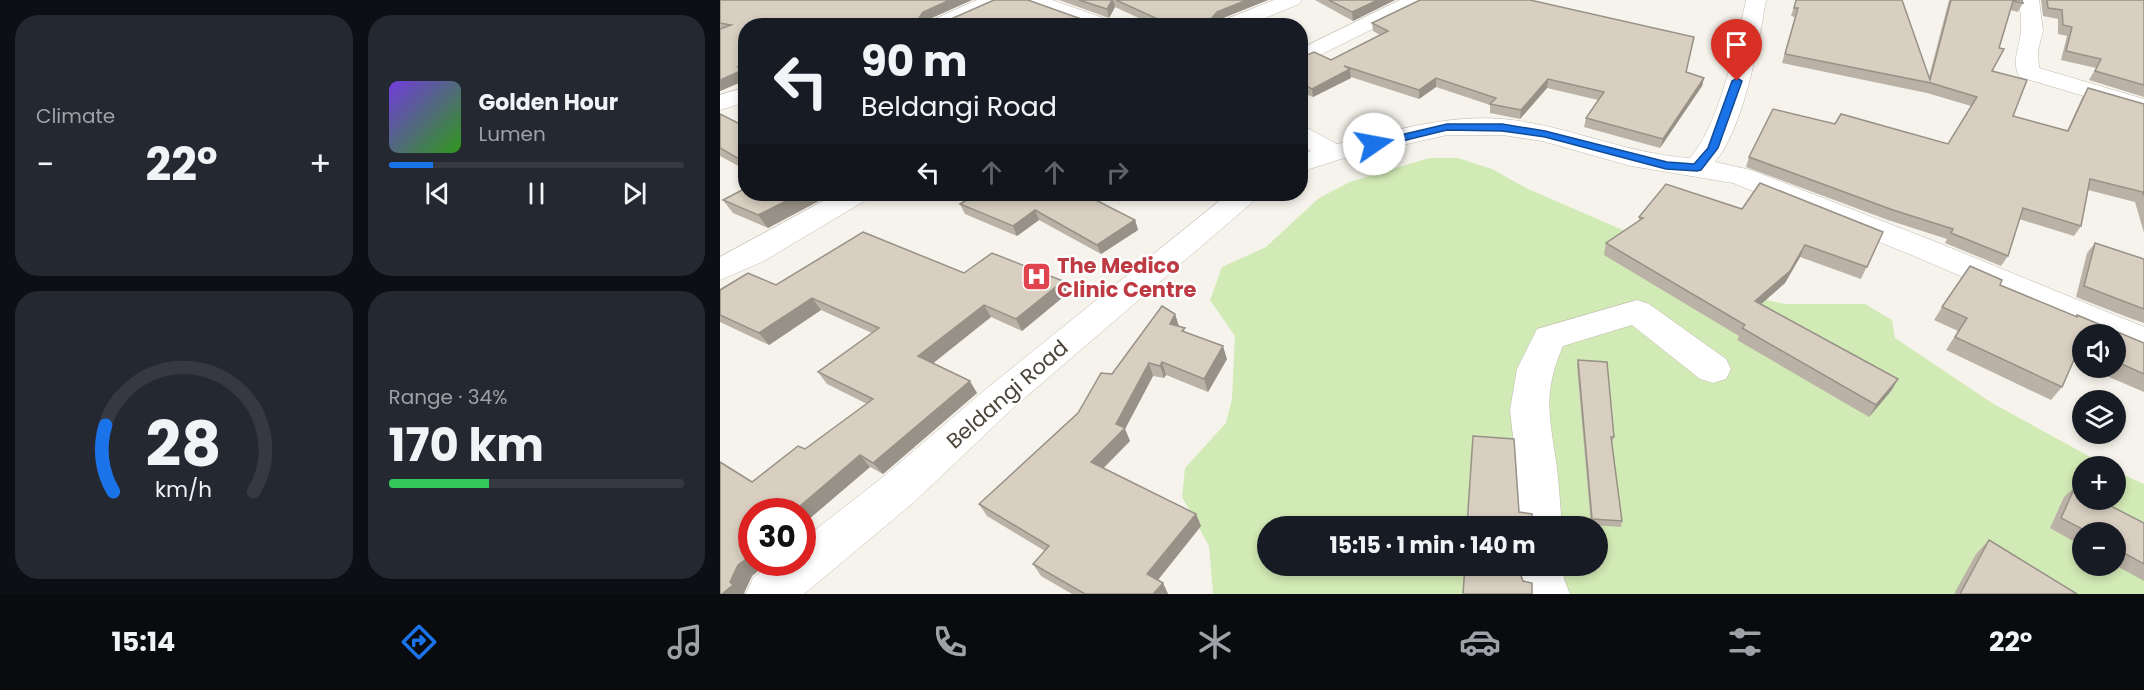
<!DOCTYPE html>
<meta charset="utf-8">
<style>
body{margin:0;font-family:Poppins,sans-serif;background:#242831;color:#f1f3f6;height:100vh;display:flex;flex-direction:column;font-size:22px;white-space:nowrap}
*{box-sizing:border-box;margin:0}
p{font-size:20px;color:#9ea1a6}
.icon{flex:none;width:33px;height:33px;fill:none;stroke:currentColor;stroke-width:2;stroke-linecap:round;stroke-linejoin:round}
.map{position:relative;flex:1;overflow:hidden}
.drawer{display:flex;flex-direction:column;gap:15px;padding:15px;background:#0d0f14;width:720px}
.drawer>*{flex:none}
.banner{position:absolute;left:18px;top:18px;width:570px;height:183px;border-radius:24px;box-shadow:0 3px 9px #0003;background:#171b24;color:#f1f3f6;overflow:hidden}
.buttons{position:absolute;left:1352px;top:324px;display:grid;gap:12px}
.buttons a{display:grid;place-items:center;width:54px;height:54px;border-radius:50%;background:#171b24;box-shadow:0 3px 9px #0003;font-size:30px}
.speed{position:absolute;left:18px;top:498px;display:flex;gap:12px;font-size:30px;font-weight:700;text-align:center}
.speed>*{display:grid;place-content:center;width:78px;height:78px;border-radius:50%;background:#171b24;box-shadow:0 3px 9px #0003;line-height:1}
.speed .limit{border:9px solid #d22;background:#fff;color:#111}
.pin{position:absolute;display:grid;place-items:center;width:51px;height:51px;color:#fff;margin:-62px -26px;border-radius:50% 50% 50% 0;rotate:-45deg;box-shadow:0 0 6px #0007}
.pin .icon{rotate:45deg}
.me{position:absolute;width:66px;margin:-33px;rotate:78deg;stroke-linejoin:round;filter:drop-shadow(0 0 4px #0008)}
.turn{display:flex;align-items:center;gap:21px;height:126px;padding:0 24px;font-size:27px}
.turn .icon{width:78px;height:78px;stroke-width:2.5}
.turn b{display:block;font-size:42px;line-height:51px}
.lanes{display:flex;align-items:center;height:57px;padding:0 24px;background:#0003;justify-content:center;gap:30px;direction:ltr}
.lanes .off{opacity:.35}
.big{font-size:45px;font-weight:700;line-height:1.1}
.drawer .card{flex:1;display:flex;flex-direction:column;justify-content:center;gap:9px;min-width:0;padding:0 21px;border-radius:24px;background:#242831}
.drawer .dial{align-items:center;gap:0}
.dial svg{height:156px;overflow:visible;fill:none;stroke:#363941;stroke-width:7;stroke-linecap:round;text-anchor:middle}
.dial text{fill:#f1f3f6;stroke:none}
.song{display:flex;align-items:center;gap:18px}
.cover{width:72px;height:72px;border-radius:9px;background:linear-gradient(135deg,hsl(260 70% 55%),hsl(110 70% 35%))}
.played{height:6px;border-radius:3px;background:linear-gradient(90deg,#1a73e8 15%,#363941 15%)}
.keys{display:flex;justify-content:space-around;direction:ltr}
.heat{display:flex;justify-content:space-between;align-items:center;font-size:33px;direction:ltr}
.charge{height:9px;border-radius:4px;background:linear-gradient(90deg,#34c759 34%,#363941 0)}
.drawer .tiles{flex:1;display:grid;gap:15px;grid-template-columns:repeat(2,1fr)}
.trip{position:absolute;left:537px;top:516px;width:351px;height:60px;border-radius:30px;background:#171b24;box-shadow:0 3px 9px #0003;font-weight:700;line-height:60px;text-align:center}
.tabs{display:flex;height:96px;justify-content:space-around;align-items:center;background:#090b0e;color:#9ea1a6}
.tabs .icon{width:42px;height:42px}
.tabs .on{color:#1a73e8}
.tabs b{font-size:27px;color:#f1f3f6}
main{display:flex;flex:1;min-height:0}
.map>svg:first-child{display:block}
.green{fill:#d2eab5;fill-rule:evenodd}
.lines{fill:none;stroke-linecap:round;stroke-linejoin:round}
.minor-casing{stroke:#c2bbae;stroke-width:1}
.minor{fill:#fff;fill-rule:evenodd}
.wall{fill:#bab2a6}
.shaded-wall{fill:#979187}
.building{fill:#d8cfc1;stroke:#979187;stroke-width:1.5}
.route{fill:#1a73e8;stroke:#114b97;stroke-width:1.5}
.labels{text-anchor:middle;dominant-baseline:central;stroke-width:4.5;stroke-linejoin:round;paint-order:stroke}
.health-label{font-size:21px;font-weight:bold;fill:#be3a42;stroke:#fff;text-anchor:start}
.street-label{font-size:21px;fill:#4b4439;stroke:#fff}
</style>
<main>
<section class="drawer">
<div class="tiles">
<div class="card"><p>Climate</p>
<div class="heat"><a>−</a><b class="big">22°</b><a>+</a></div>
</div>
<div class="card">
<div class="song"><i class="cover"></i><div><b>Golden Hour</b><p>Lumen</p></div></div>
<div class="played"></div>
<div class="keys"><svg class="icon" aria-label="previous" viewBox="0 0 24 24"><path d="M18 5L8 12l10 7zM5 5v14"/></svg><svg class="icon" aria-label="pause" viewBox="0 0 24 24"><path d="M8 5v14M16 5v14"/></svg><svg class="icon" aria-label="next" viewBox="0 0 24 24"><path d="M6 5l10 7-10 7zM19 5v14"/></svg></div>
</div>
<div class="card dial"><svg viewBox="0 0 100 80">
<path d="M14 69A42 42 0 1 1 86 69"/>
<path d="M14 69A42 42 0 0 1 10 35" stroke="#1a73e8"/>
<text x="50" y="56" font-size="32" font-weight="700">28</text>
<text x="50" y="72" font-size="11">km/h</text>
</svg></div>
<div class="card"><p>Range · 34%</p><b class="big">170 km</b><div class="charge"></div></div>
</div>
</section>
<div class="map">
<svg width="1424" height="594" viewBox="0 0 1424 594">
<rect width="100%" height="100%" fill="#f6f3ec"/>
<path class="green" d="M709 158H738L772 169 808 189 919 237 1001 290 1065 304H1145L1172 320 1175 338 1272 403 1387 466H1362V500H1395V471L1424 484V594H493L489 546 462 497 465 468 506 423 512 399 515 336 490 300 502 267 546 247 599 198 630 182ZM548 526H878V566H548ZM1362 532H1395V566H1362Z"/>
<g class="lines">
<defs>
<g id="minor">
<path d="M257 0H283L280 4 233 26H205L208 22Z"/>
<path d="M303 0H332L395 22 398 26H367L306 4Z"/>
<path d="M554 0H582L579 4 526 26H496L499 22Z"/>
<path d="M680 0H706L703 4 580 65V49Z"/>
<path d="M1026 0H1046C1038 46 1024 127 995 162L1031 170 1216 242 1424 327V354L1395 343V334H1376L1194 256 1013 183 911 166 822 141 782 135H727L621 159 580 172V155L591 151 580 145V126L589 129 617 144C671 132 726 114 783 119 847 125 906 154 970 158 1000 123 1016 45 1026 0Z"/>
<path d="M1299 0H1319L1323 31 1318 50 1319 68 1424 99V114L1300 77C1290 62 1301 45 1301 29 1302 20 1300 10 1299 0Z"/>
<path d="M26 87V102L0 110V95Z"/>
<path d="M116 194H150L146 200 42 262 0 280V257Z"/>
<path d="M508 194H539L535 200 292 409 193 503 84 594H26L33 578 53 562H82V540L163 477 266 389Z"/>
<path d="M917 300 929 304 1006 359 1011 369 1006 379 993 383 980 379 912 325 843 346C823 392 829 414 836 461 839 482 840 504 842 526H799L796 463 790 410 797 369 817 329Z"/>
<path d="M798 566H843L844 579 850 594H803L798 582Z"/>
</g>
</defs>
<use href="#minor" class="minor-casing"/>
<use href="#minor" class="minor"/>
</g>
<g class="wall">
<path d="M0 0H252L207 20 26 26V80L0 91Z"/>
<path d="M339 0H548L498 20 538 26H436L395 7 389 18Z"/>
<path d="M595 0H675L633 21Z"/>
<path d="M1076 0 1209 77 1229 0H1302L1303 3 1298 12 1290 10 1273 71 1293 116 1347 131 1362 98 1368 88 1424 104V233L1415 202 1368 190 1361 226 1354 236 1299 219 1288 256 1281 266 1225 243 1227 239 1168 220 1026 167 1029 157 1115 124 1228 144 1251 106 1207 93 1062 63 1075 17 1071 16Z"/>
<path d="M1321 0H1424V97L1369 80 1376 68 1341 60 1347 36 1338 34V19L1323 16Z"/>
<path d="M233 18 364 20 393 26H236Z"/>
<path d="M652 23 966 72 984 78 982 86 940 148 864 127 866 118 878 100 827 88 800 119 770 113V105L716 87 699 99 631 77V78L593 97 580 92V58L611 60 660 35 653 31Z"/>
<path d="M0 114 26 127V170L0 156Z"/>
<path d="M26 194H112L48 228 13 213 3 200Z"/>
<path d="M229 194H370L367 195 415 220 418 230 381 254 319 220 297 236 245 214 240 204 246 201Z"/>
<path d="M1022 209 1163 232 1141 279 1080 257 1065 283 1041 304 1178 379 1171 391 1149 417 1017 340 1019 336 884 255 886 243 919 221V217Z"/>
<path d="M1375 243 1424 259V323L1407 317 1356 297 1367 253Z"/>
<path d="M244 273 343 281 348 293 302 331 271 317 212 363 257 393 163 474 150 467 82 525V512H32V576L24 593 25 594H0L32 482 85 449 147 404 107 384 98 372 152 333 101 310 49 345 0 322V290L56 285Z"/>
<path d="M1280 285 1356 316 1357 315 1424 343V392L1368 368H1395V334H1362V365L1354 361 1342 387 1331 400 1226 350 1238 331 1214 320 1222 307Z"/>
<path d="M455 314 459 326 467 333 507 359 488 392 446 375 444 378 433 376 405 429 410 441 384 468 476 514 481 526 438 580 443 583 448 594H352L321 576 313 564 325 551 267 516 259 504 358 413 392 374Z"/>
<path d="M858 360 894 437 892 442 902 521 901 527 871 525 857 366Z"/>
<path d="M1355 487 1424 523V581L1395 565V532H1362V546L1330 528 1344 497Z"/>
<path d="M1269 540 1357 594H1234L1256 554Z"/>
</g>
<g class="shaded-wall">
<path d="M230 0H252L207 20 203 26 199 18 203 12Z"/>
<path d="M392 0H393L395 7 389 18 387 9Z"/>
<path d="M527 0H548L498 20 494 26 492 18 497 12Z"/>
<path d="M658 0H675L633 21 632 12Z"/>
<path d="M26 64V80L0 91V80L18 67Z"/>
<path d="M630 69 631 78 593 97 592 89Z"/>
<path d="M716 78V87L699 99V90Z"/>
<path d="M984 78 982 86 940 148 943 139Z"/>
<path d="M828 79 827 88 800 119 801 110Z"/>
<path d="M80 194H112L48 228 38 215Z"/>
<path d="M315 210 319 220 297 236 293 226Z"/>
<path d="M415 220 418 230 381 254 377 245Z"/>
<path d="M1085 245 1080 257 1065 283 1031 313 1035 301Z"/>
<path d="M343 281 348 293 302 331 296 319Z"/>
<path d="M92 298 101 310 49 345 39 333Z"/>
<path d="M264 305 271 317 206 369 198 356Z"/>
<path d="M455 314 459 327 450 324Z"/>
<path d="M503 346 507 359 488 392 484 379Z"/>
<path d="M442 362 446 375 444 378 440 366Z"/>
<path d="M429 363 433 376 405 429 410 441 377 474 371 462 396 424Z"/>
<path d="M1178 379 1171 391 1149 417 1156 405Z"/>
<path d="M250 381 257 393 163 474 153 463Z"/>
<path d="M140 455 150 467 82 525V512H73Z"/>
<path d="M476 514 481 526 433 586 427 574Z"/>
<path d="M32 555V562H49L32 576 24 593 25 594H2L10 582 18 565Z"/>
<path d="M443 583 448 594H433Z"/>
</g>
<g class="building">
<path d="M0 0H230L203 12 199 18 201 20H230L232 26H26V64L18 67 25 69 0 80V29L11 25 0 23Z"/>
<path d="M274 0H308L364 20H384L393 26H248L233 18Z"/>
<path d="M359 0H392L387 9Z"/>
<path d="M396 0H527L497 12 492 18 494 20H526L538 26H453Z"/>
<path d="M609 0H658L632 12Z"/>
<path d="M700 0H810L974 37 966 72 984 78 943 139 866 118 884 92 828 79 801 110 770 104 776 98 716 78 699 90 624 66 630 69 592 89 580 83V58L594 52 611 60 668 31 652 23Z"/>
<path d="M1076 0H1182L1210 80 1231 0H1302L1303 3 1293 1 1279 48 1284 49 1272 71 1307 80 1293 116 1348 131 1368 88 1424 104V196L1423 192 1370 179 1361 226 1303 208 1288 256 1231 233 1233 229 1173 210 1029 157 1053 109 1115 124 1121 114 1228 144 1257 97 1211 83 1065 54 1078 8H1074Z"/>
<path d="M1327 0H1424V85L1375 71 1381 59 1346 51 1352 27 1343 25 1342 10 1328 8Z"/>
<path d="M0 114 26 127V163L0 148Z"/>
<path d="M1040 183 1163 232 1147 267 1085 245 1070 271 1035 301 1178 379 1156 405 1022 328 1025 325 886 243 923 218 919 217 946 184 1022 209Z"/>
<path d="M26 188V194H80L38 215 3 200Z"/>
<path d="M247 194H364L415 220 377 245 315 210 293 226 240 204 254 196Z"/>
<path d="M143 232 244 273 272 253 343 281 296 319 264 305 198 356 250 381 153 463 140 455 73 512H32V555L18 565 10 582 13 585 2 594H0V462L32 482 78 446 85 449 153 399 98 372 159 328 92 298 39 333 0 315V290L28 273 56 285Z"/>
<path d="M1375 243 1424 259V309L1364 286Z"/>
<path d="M1250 266 1282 280 1280 285 1357 317V315L1424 343V374L1395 361V334H1362V347L1360 346 1342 387 1235 337 1247 318 1222 307Z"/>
<path d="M442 306 455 314 450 324 465 328 462 331 503 346 484 379 442 362 440 366 429 363 396 424 405 428 371 462 476 514 427 574 443 583 433 594H365L313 564 329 546 259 504 358 413 381 373 392 374Z"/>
<path d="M858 360 887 362 894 437H891L902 521 872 519Z"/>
<path d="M753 436 794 439 799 512 812 514V526H747Z"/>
<path d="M1355 487 1362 490V500H1379L1424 523V564L1395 548V532H1368L1341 518Z"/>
<path d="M1269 540 1357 594H1240Z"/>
<path d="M745 566H798V568L803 581 812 583V594H743Z"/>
</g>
<path class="route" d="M1017 78 1022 81 998 148 981 170 977 171 946 169 825 137 782 131 727 130 654 148 649 144 651 142 727 124H782L825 131 947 162 974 164 988 148 1012 81Z"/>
<defs>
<symbol id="hospital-square" viewBox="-11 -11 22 22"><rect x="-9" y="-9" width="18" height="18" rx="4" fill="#e0444e" stroke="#fff"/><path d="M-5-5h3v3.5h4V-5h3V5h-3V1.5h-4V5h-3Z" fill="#fff"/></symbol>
</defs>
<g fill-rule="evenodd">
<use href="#hospital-square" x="300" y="260" width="33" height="33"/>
</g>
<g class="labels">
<g class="health-label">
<text x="337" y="265">The Medico<tspan x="337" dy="24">Clinic Centre</tspan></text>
</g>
<g class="street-label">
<text transform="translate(287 394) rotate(-41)">Beldangi Road</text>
</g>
</g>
</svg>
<div class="buttons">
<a><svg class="icon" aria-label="sound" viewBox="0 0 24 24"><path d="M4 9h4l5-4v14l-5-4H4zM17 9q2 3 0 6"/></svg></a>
<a><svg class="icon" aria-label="layers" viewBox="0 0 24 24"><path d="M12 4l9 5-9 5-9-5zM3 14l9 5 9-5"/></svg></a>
<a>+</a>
<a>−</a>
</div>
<div class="speed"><div class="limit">30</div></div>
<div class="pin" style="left:1017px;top:81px;background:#d93025"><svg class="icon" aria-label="arrive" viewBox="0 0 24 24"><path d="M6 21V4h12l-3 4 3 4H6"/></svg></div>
<svg class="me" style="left:654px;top:144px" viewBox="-20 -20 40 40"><circle r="19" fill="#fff"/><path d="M0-13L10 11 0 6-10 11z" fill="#1a73e8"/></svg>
<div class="trip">15:15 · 1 min · 140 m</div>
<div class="banner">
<div class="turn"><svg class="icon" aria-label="left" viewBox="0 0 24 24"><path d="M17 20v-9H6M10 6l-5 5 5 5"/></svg><div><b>90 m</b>Beldangi Road</div></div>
<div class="lanes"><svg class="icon" aria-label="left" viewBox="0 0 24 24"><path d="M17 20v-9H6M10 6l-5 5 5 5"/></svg><svg class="icon off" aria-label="ahead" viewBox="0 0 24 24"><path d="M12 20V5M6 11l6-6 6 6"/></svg><svg class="icon off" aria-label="ahead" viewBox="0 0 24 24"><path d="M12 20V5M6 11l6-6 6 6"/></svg><svg class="icon off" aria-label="right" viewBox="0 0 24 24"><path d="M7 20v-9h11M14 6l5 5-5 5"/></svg></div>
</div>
</div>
</main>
<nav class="tabs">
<b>15:14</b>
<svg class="icon on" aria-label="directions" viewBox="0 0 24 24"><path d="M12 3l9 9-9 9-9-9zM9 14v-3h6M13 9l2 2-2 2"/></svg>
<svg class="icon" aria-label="music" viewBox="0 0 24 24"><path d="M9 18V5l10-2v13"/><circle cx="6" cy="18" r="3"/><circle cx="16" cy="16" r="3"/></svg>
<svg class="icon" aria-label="phone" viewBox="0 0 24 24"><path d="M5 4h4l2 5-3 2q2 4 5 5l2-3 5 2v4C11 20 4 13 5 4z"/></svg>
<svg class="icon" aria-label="climate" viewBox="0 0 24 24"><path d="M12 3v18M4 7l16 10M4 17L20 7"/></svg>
<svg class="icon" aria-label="car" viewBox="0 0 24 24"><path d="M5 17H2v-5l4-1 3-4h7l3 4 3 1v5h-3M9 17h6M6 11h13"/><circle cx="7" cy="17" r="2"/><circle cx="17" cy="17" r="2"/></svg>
<svg class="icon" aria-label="filters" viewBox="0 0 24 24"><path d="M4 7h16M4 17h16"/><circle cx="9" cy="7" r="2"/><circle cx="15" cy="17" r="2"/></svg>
<b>22°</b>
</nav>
